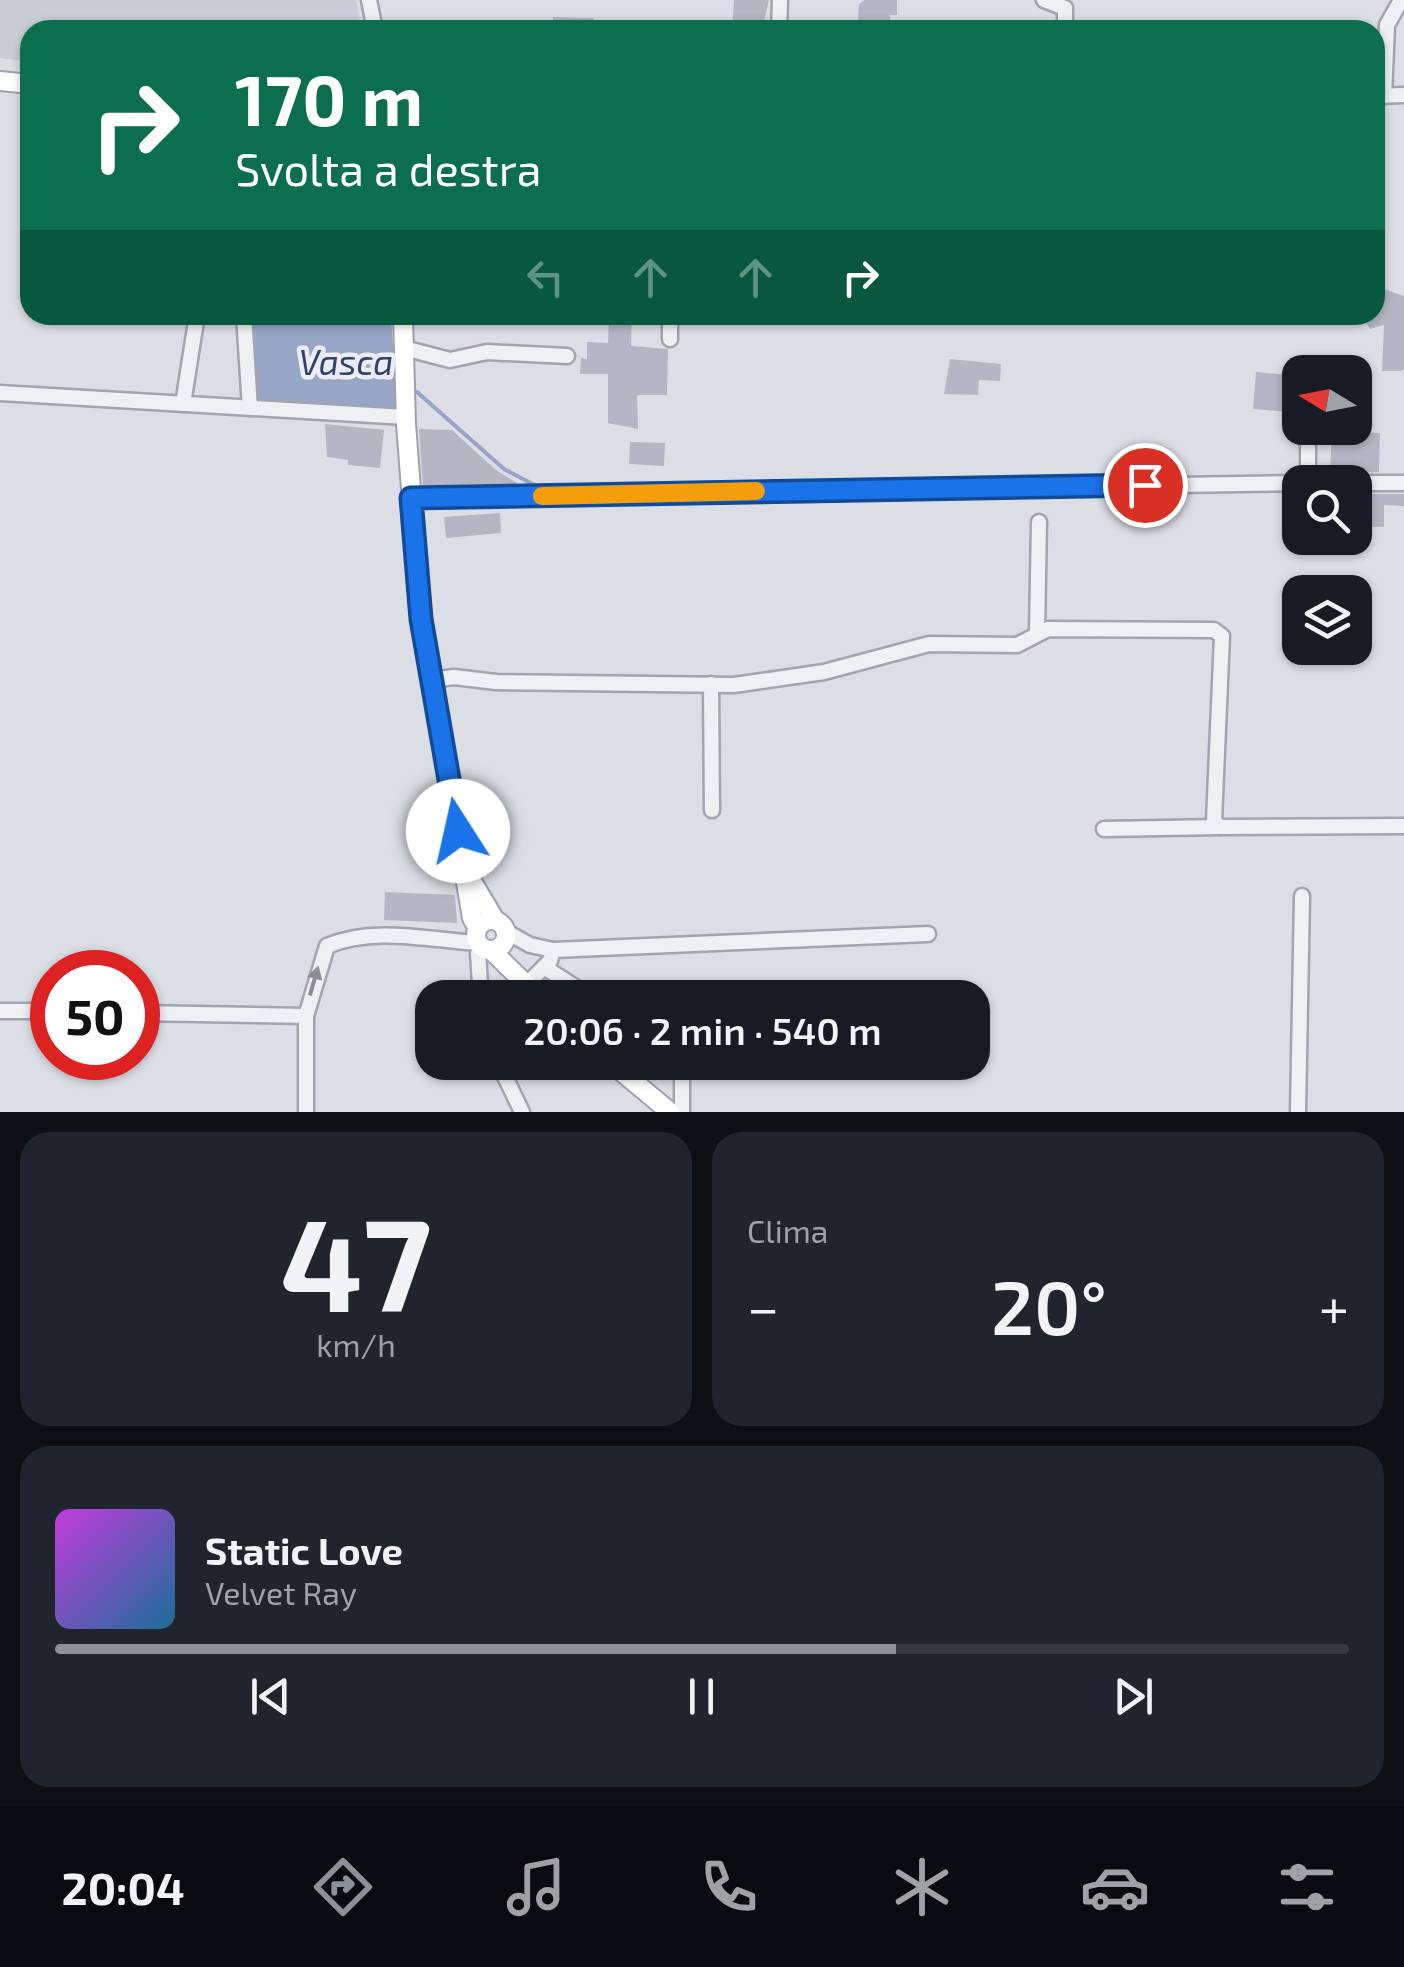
<!DOCTYPE html>
<html lang="it">
<meta charset="utf-8">
<style>
body{margin:0;font-family:"Exo 2",sans-serif;background:#20242c;color:#f1f3f6;height:100vh;display:flex;flex-direction:column;font-size:38px;white-space:nowrap}
*{box-sizing:border-box;margin:0}
p{font-size:32px;color:#9ea1a6}
.icon{flex:none;width:55px;height:55px;fill:none;stroke:currentColor;stroke-width:2;stroke-linecap:round;stroke-linejoin:round}
.map{position:relative;height:1112px;overflow:hidden}
.side{display:flex;flex-direction:column;gap:20px;padding:20px;background:#0d0f14;flex:1}
.side>*{flex:none}
.banner{position:absolute;left:20px;top:20px;width:1365px;height:305px;border-radius:30px;box-shadow:0 2px 8px #0004;background:#0b6e4f;color:#fff;overflow:hidden}
.needle{width:65px;rotate:280deg}
.tools{position:absolute;left:1282px;top:355px;display:grid;gap:20px}
.tools a{display:grid;place-items:center;width:90px;height:90px;border-radius:20px;background:#171b24;box-shadow:0 2px 8px #0004;font-size:50px}
.speed{position:absolute;left:30px;top:950px;display:flex;gap:20px;font-size:50px;font-weight:700;text-align:center}
.speed>*{display:grid;place-content:center;width:130px;height:130px;border-radius:50%;background:#171b24;box-shadow:0 2px 8px #0004;line-height:1}
.speed .limit{border:15px solid #d22;background:#fff;color:#111}
.pin{position:absolute;display:grid;place-items:center;width:85px;height:85px;color:#fff;margin:-42px;border:5px solid #fff;border-radius:50%;box-shadow:0 2px 10px #0007}
.me{position:absolute;width:110px;margin:-55px;rotate:350deg;stroke-linejoin:round;filter:drop-shadow(0 0 8px #0008)}
.turn{display:flex;align-items:center;gap:35px;height:210px;padding:0 50px;font-size:45px}
.turn .icon{width:130px;height:130px;stroke-width:2.5}
.turn b{display:block;font-size:70px;line-height:85px}
.lanes{display:flex;align-items:center;height:95px;padding:0 50px;background:#0003;justify-content:center;gap:50px;direction:ltr}
.lanes .off{opacity:.35}
.big{font-size:75px;font-weight:600;line-height:1.1}
.side .tile{flex:1;display:flex;flex-direction:column;justify-content:center;gap:15px;min-width:0;padding:0 35px;border-radius:30px;background:#20242c}
.side .dial{align-items:center;gap:0}
.dial b{font-size:130px;line-height:1}
.song{display:flex;align-items:center;gap:30px}
.cover{width:120px;height:120px;border-radius:15px;background:linear-gradient(135deg,hsl(290 70% 55%),hsl(200 70% 35%))}
.played{height:10px;border-radius:5px;background:linear-gradient(90deg,#8c9099 65%,#363941 65%)}
.keys{display:flex;justify-content:space-around;direction:ltr}
.heat{display:flex;justify-content:space-between;align-items:center;font-size:55px;direction:ltr}
.side .tiles{flex:1;display:grid;gap:20px;grid-template-columns:1fr 1fr}
.tile:last-child{grid-column:span 2}
.trip{position:absolute;left:415px;top:980px;width:575px;height:100px;border-radius:30px;background:#171b24;box-shadow:0 2px 8px #0004;font-weight:600;line-height:100px;text-align:center}
.tab-bar{display:flex;height:160px;justify-content:space-around;align-items:center;background:#090b0e;color:#9ea1a6}
.tab-bar .icon{width:70px;height:70px}
.tab-bar .current{color:#8c9099}
.tab-bar b{font-size:45px;color:#f1f3f6}
.map>svg:first-child{display:block}
.built{fill:#cacdd8}
.water{fill:#97a6c6}
.lines{fill:none;stroke-linecap:round;stroke-linejoin:round}
.stream{stroke:#97a6c6;stroke-width:4}
.building{fill:#b4b7c3}
.minor-casing{stroke:#a2a4b0;stroke-width:19}
.major-casing{stroke:#9ca1b1;stroke-width:22}
.minor{stroke:#eff0f4;stroke-width:14}
.major{stroke:#fff;stroke-width:18}
.oneway{fill:#8a8d98}
.route-casing{stroke:#114b97;stroke-width:25}
.route{stroke:#1a73e8;stroke-width:18}
.slow{stroke:#f59e0b;stroke-width:18}
.labels{text-anchor:middle;dominant-baseline:central;stroke-width:9;stroke-linejoin:round;paint-order:stroke}
.water-label{font-size:35px;font-style:italic;fill:#32426e;stroke:#ebedf4}
</style>
<div class="map">
<svg width="1404" height="1112" viewBox="0 0 1404 1112">
<rect width="100%" height="100%" fill="#dcdee6"/>
<path class="built" d="M0 0H356L362 30H30V62L0 58Z"/>
<path class="water" d="M250 315H391L397 410 255 404Z"/>
<g class="lines">
<path class="stream" d="M417 392 504 469 540 488"/>
</g>
<g class="building">
<path d="M734 0H769L762 30H732Z"/>
<path d="M865 0H897V15H890V30H857L859 4Z"/>
<path d="M553 17 594 18V30H553Z"/>
<path d="M1381 288 1404 296V369L1401 371H1382L1384 325 1370 329 1361 315H1375V291Z"/>
<path d="M609 315H632L631 346 668 349 667 395H637L638 429 608 423V374H580L581 358 587 359V342L608 343Z"/>
<path d="M950 359 1001 364 1000 381 979 380 978 395 944 394Z"/>
<path d="M1256 372 1300 376V413L1253 409Z"/>
<path d="M325 424 384 430 380 468 348 465V460L327 457Z"/>
<path d="M419 429 452 430 496 470 520 485 423 486Z"/>
<path d="M1332 432 1380 433 1379 472 1330 474Z"/>
<path d="M630 442 665 443 664 466 629 464Z"/>
<path d="M1368 494H1404V506L1384 505V527H1367Z"/>
<path d="M500 513 501 533 446 538 444 517Z"/>
<path d="M385 892 455 895 457 923 384 920Z"/>
</g>
<g class="lines">
<defs>
<g id="minor">
<path d="M369 0 375 30"/>
<path d="M1044 0 1065 8V30"/>
<path d="M779 30 780 0"/>
<path d="M1376 96 1404 95"/>
<path d="M1384 96 1387 25 1401 0"/>
<path d="M244 315 250 408"/>
<path d="M670 339V315"/>
<path d="M404 348 450 360 487 352 567 356"/>
<path d="M0 393 406 417"/>
<path d="M183 404 197 315"/>
<path d="M1308 428V482"/>
<path d="M1355 483H1404"/>
<path d="M411 497 1300 483"/>
<path d="M1037 632 1039 522"/>
<path d="M431 680 454 677 496 682 734 685 824 672 929 644 1017 645 1048 629 1214 630 1222 636 1214 821 1220 827 1404 826"/>
<path d="M711 684 712 810"/>
<path d="M1104 829 1220 827"/>
<path d="M505 931 530 945 553 950 928 934"/>
<path d="M481 946 478 953 481 998"/>
<path d="M544 967 592 998"/>
<path d="M526 985 550 961 553 950"/>
<path d="M0 1011H52"/>
<path d="M138 1013 306 1016"/>
<path d="M498 1062 522 1112"/>
<path d="M306 1112V1016L327 946C373 926 430 940 478 943"/>
<path d="M682 1112V1062"/>
<path d="M1298 1112 1302 896"/>
</g>
<g id="major">
<path d="M0 81 30 84"/>
<path d="M403 315 406 424 421 619 472 918 478 928"/>
<path d="M470 878 495 920"/>
<circle cx="491" cy="935" r="15"/>
<path d="M491 950 540 998"/>
<path d="M610 1062 670 1112"/>
</g>
</defs>
<use href="#minor" class="minor-casing"/>
<use href="#major" class="major-casing"/>
<use href="#minor" class="minor"/>
<use href="#major" class="major"/>
</g>
<defs><path id="oneway-solid" d="M-6-.8H1V-3.2L6.5 0L1 3.2V.8H-6Z" transform="scale(2.5)"/></defs>
<use class="oneway" href="#oneway-solid" transform="translate(314 981) rotate(-74)"/>
<g class="lines">
<defs>
<path id="route" d="M458 831 421 619 411 498 1145 485"/>
</defs>
<use href="#route" class="route-casing"/>
<use href="#route" class="route"/>
<path class="slow" d="M542 496 756 491"/>
</g>
<g class="labels">
<g class="water-label">
<text x="346" y="361">Vasca</text>
</g>
</g>
</svg>
<div class="tools">
<a><svg class="needle" viewBox="-14 -14 28 28"><path d="M0-13l5 13h-10z" fill="#e53935"/><path d="M0 13l5-13h-10z" fill="#9ea1a6"/></svg></a>
<a><svg class="icon" aria-label="search" viewBox="0 0 24 24"><circle cx="10" cy="10" r="6"/><path d="M15 15l6 6"/></svg></a>
<a><svg class="icon" aria-label="layers" viewBox="0 0 24 24"><path d="M12 4l9 5-9 5-9-5zM3 14l9 5 9-5"/></svg></a>
</div>
<div class="speed"><div class="limit">50</div></div>
<div class="pin" style="left:1145px;top:485px;background:#d93025"><svg class="icon" aria-label="arrive" viewBox="0 0 24 24"><path d="M6 21V4h12l-3 4 3 4H6"/></svg></div>
<svg class="me" style="left:458px;top:831px" viewBox="-20 -20 40 40"><circle r="19" fill="#fff"/><path d="M0-13L10 11 0 6-10 11z" fill="#1a73e8"/></svg>
<div class="trip">20:06 · 2 min · 540 m</div>
<div class="banner">
<div class="turn"><svg class="icon" aria-label="right" viewBox="0 0 24 24"><path d="M7 20v-9h11M14 6l5 5-5 5"/></svg><div><b>170 m</b>Svolta a destra</div></div>
<div class="lanes"><svg class="icon off" aria-label="left" viewBox="0 0 24 24"><path d="M17 20v-9H6M10 6l-5 5 5 5"/></svg><svg class="icon off" aria-label="ahead" viewBox="0 0 24 24"><path d="M12 20V5M6 11l6-6 6 6"/></svg><svg class="icon off" aria-label="ahead" viewBox="0 0 24 24"><path d="M12 20V5M6 11l6-6 6 6"/></svg><svg class="icon" aria-label="right" viewBox="0 0 24 24"><path d="M7 20v-9h11M14 6l5 5-5 5"/></svg></div>
</div>
</div>
<section class="side">
<div class="tiles">
<div class="tile dial"><b>47</b><p>km/h</p></div>
<div class="tile"><p>Clima</p>
<div class="heat"><a>−</a><b class="big">20°</b><a>+</a></div>
</div>
<div class="tile">
<div class="song"><i class="cover"></i><div><b>Static Love</b><p>Velvet Ray</p></div></div>
<div class="played"></div>
<div class="keys"><svg class="icon" aria-label="previous" viewBox="0 0 24 24"><path d="M18 5L8 12l10 7zM5 5v14"/></svg><svg class="icon" aria-label="pause" viewBox="0 0 24 24"><path d="M8 5v14M16 5v14"/></svg><svg class="icon" aria-label="next" viewBox="0 0 24 24"><path d="M6 5l10 7-10 7zM19 5v14"/></svg></div>
</div>
</div>
</section>
<nav class="tab-bar">
<b>20:04</b>
<svg class="icon current" aria-label="directions" viewBox="0 0 24 24"><path d="M12 3l9 9-9 9-9-9zM9 14v-3h6M13 9l2 2-2 2"/></svg>
<svg class="icon" aria-label="music" viewBox="0 0 24 24"><path d="M9 18V5l10-2v13"/><circle cx="6" cy="18" r="3"/><circle cx="16" cy="16" r="3"/></svg>
<svg class="icon" aria-label="phone" viewBox="0 0 24 24"><path d="M5 4h4l2 5-3 2q2 4 5 5l2-3 5 2v4C11 20 4 13 5 4z"/></svg>
<svg class="icon" aria-label="climate" viewBox="0 0 24 24"><path d="M12 3v18M4 7l16 10M4 17L20 7"/></svg>
<svg class="icon" aria-label="car" viewBox="0 0 24 24"><path d="M5 17H2v-5l4-1 3-4h7l3 4 3 1v5h-3M9 17h6M6 11h13"/><circle cx="7" cy="17" r="2"/><circle cx="17" cy="17" r="2"/></svg>
<svg class="icon" aria-label="filters" viewBox="0 0 24 24"><path d="M4 7h16M4 17h16"/><circle cx="9" cy="7" r="2"/><circle cx="15" cy="17" r="2"/></svg>
</nav>
